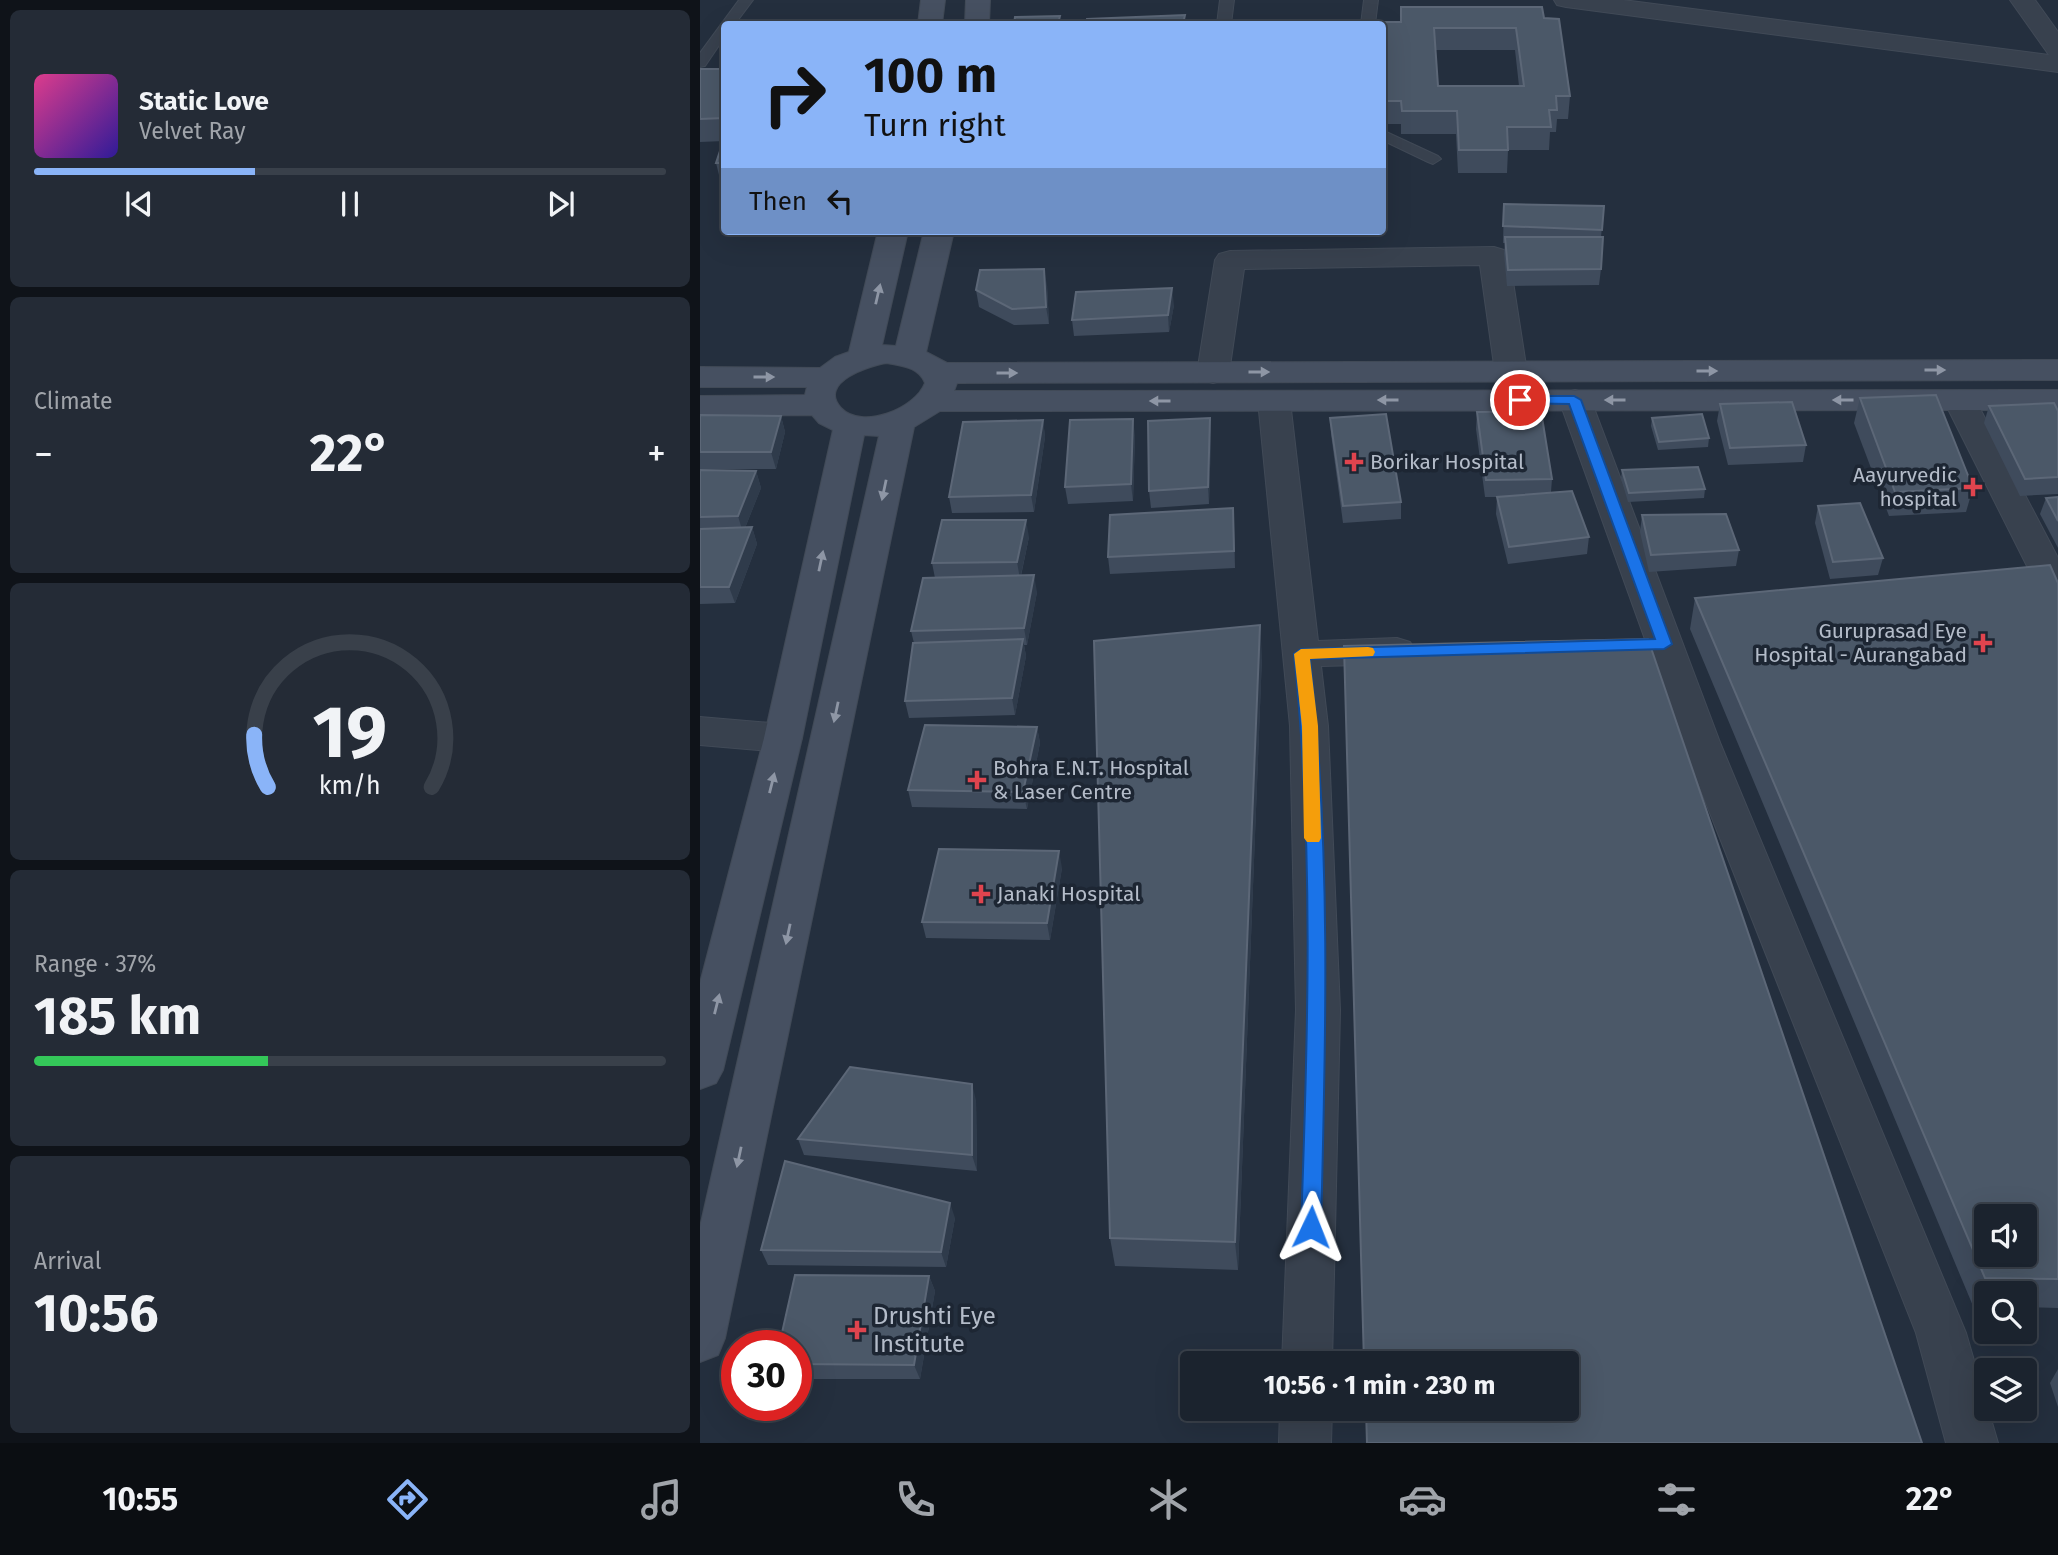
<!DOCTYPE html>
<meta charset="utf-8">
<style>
body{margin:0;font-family:"Fira Sans",sans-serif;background:#242b36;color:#f1f3f6;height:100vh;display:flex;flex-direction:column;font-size:26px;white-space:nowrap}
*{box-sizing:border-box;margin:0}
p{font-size:23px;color:#a0a4aa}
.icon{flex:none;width:38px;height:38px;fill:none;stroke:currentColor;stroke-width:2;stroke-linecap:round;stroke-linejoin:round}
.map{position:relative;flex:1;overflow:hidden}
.side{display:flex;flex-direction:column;gap:10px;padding:10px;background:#0f1319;width:700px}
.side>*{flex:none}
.hud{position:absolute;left:21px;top:21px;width:665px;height:214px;border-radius:7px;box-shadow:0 7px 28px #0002,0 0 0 2px #39404a;background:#8ab4f8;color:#111;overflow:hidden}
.controls{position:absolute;left:1274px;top:1204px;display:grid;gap:14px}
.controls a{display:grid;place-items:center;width:63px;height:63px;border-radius:7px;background:#1b232e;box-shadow:0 7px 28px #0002,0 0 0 2px #39404a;font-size:35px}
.speed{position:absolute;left:21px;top:1330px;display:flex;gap:14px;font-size:35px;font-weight:700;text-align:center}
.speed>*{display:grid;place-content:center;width:91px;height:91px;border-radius:50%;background:#1b232e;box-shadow:0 7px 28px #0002,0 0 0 2px #39404a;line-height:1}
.speed .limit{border:10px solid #d22;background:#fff;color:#111}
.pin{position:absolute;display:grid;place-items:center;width:60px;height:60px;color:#fff;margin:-30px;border:4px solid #fff;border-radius:50%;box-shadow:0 2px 7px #0007}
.me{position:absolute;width:77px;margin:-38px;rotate:2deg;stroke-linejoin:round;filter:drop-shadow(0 0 5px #0008)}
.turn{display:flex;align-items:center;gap:24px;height:147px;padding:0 28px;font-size:32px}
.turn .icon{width:91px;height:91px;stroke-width:2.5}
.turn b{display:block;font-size:49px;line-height:60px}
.then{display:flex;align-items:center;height:66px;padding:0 28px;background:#0003;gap:14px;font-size:26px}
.big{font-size:52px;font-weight:700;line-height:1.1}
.side .card{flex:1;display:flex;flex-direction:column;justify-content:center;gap:10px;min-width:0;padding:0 24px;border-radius:10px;background:#242b36}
.side .dial{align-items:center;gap:0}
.dial svg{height:182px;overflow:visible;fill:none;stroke:#39404a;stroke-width:7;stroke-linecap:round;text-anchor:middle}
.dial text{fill:#f1f3f6;stroke:none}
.song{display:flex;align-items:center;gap:21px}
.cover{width:84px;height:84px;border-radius:10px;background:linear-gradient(135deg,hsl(330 70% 55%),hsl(250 70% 35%))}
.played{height:7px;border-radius:4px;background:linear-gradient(90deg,#8ab4f8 35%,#39404a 35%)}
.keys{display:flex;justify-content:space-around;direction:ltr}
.heat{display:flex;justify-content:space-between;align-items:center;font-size:38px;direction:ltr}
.charge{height:10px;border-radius:5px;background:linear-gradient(90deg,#34c759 37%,#39404a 0)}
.trip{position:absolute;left:480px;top:1351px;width:399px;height:70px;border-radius:7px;background:#1b232e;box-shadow:0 7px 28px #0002,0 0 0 2px #39404a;font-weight:700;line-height:70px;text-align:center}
.menu{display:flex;height:112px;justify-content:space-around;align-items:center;background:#0b0e12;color:#a0a4aa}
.menu .icon{width:49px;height:49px}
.menu .selected{color:#8ab4f8}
.menu b{font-size:32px;color:#f1f3f6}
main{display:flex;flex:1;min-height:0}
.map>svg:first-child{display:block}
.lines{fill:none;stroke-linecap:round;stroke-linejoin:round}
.lane-casing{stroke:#414a57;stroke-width:2}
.street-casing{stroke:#414a57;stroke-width:2}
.secondary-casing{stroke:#414a57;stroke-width:2}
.lane{fill:#38414e;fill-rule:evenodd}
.street{fill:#38414e;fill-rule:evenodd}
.secondary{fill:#465061;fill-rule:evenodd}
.wall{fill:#3f4b5c;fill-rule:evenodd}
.shaded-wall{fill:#2f3b4b}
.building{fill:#4b5868;stroke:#5c6777;stroke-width:2;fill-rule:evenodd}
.oneway{fill:#8e96a5}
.route{fill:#1a73e8;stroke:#114b97;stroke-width:2}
.slow{fill:#f59e0b}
.health-dot{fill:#e0444e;stroke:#1d2633;stroke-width:2.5}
.labels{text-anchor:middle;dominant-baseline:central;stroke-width:7;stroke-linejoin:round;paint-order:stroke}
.poi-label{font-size:21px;fill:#b4bcc9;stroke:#1d2633;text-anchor:start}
.near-poi-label{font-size:24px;fill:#b4bcc9;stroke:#1d2633;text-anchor:start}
</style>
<main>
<section class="side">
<div class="card">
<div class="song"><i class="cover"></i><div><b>Static Love</b><p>Velvet Ray</p></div></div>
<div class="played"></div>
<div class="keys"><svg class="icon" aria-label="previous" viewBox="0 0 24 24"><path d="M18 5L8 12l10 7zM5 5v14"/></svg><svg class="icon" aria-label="pause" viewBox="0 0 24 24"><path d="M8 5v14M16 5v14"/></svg><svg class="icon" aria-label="next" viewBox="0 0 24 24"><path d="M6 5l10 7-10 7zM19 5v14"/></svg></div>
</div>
<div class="card"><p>Climate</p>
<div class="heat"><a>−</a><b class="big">22°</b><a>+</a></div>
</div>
<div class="card dial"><svg viewBox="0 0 100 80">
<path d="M14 69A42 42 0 1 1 86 69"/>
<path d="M14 69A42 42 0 0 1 8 46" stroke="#8ab4f8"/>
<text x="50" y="56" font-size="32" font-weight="700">19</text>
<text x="50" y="72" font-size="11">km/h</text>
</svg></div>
<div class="card"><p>Range · 37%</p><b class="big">185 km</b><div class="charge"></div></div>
<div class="card"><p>Arrival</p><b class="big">10:56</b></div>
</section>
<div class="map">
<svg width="1358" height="1443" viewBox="0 0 1358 1443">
<rect width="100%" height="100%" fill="#242f3e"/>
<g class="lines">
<defs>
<g id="lane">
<path d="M39 0H53L35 24H24V38L5 66 0 67V53Z"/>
<path d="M520 0H534L531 24H517Z"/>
<path d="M664 0H678L675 24H661Z"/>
<path d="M682 130 738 156 741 159 733 164 728 162 682 140Z"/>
</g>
<g id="street">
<path d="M854 0H923L1349 55 1310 0H1335L1358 32V72L866 7 857 5Z"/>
<path d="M794 247 804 250 809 256 827 372 822 379 811 382 800 379 795 372 780 265 544 269 529 373 524 380 513 383 502 380 497 373 515 260 519 254 530 251Z"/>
<path d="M875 390 886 393 891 400 1021 745 1266 1333 1298 1443H1246L1216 1333 983 745 859 400 864 393Z"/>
<path d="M574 391 585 394 590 401 618 641 697 638 710 642 716 651 710 660 697 664 621 666 628 726 640 1010 632 1363H582L596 1010 590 726 558 401 563 394Z"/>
<path d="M1260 391 1271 394 1276 401 1358 558V604L1345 601 1340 592 1244 401 1249 394Z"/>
<path d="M0 717 83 724 97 728 102 738 97 748 83 752 0 745Z"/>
<path d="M580 1409H632L631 1443H579Z"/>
</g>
<g id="secondary">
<path d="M221 0H245L242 24H218Z"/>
<path d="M266 0H290L289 24H265Z"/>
<path d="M178 231H208L182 345 196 346 224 231H254L226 352 247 363 1358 360V380L257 383 254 391 1358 390V410L240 411 214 427 25 1338 18 1355 0 1362V1227L179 436 164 435 102 738 23 1070 16 1083 0 1089V983L64 738 133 430 119 423 112 415 0 416V396L105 395 107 387H0V367L120 368 135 357 149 352ZM187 363C202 366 219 367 225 383 215 409 162 430 141 408 117 382 171 365 187 363Z"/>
</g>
</defs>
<use href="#lane" class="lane-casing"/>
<use href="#street" class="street-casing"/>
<use href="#secondary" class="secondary-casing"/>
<use href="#lane" class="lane"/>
<use href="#street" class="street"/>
<use href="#secondary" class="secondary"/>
</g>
<g class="wall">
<path d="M844 18 870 96 868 119H857L856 132H850L849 150H808L807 173H758L756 134H701V124H682V24ZM735 50H815L819 86H738Z"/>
<path d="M0 69H24V141L0 142Z"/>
<path d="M24 147V179H20L16 163Z"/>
<path d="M804 204 904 206 901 237V269L899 285 807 286 804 253 805 243H803Z"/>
<path d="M347 285 349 324 314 325 279 307 276 290Z"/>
<path d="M474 305 469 332 374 336 372 320Z"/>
<path d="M1160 398 1273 488 1266 512 1189 516 1154 423Z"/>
<path d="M1020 404 1106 445 1103 462 1028 465 1017 421Z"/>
<path d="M1289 406 1358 411V494L1320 496 1284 423Z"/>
<path d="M777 412 852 479 851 492 889 537 887 554 808 564 796 514 797 497H804H785L776 429Z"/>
<path d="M0 415 81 416 85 432 76 469H0Z"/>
<path d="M510 418 511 435 509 504 451 508 449 491Z"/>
<path d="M630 418 701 502V519L643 523 631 434Z"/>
<path d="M952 418 1009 438 1008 447 958 450 951 426Z"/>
<path d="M343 420 345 437 334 512 252 513 249 497Z"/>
<path d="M435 435 433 501 368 504 365 487Z"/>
<path d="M0 470 56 471 61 488 45 528 52 527 57 544 35 603 0 604Z"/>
<path d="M922 470 1005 489 1004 498 928 502 921 478Z"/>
<path d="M1358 497V548L1340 514 1346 498Z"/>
<path d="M1118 506 1183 558 1178 575 1130 579 1115 523Z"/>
<path d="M942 515 1039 550 1036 566 949 572 940 532Z"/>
<path d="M534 525 535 568 410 574 408 557Z"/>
<path d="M329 537 321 576 337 592 327 645H324L326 656 315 715 209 718 205 701 214 643 211 631 235 578 232 563Z"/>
<path d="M1358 583V1308L1325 1307V1293H1286V1306H1273L990 629 995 598Z"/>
<path d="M562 656 538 1270 415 1266 410 1238Z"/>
<path d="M337 727 340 743 327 809 212 807 208 790Z"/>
<path d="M362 868 350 940 226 938 222 922Z"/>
<path d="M276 1100 277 1171 104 1155 98 1139Z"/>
<path d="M255 1218 246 1267 68 1265 61 1250Z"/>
<path d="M229 1276 235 1291 220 1379H96V1346Z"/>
<path d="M1358 1369V1407L1350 1383Z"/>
</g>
<g class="shaded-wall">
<path d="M344 269 347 285 349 324 346 307Z"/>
<path d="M472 288 474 305 469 332 468 315Z"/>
<path d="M81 416 85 432 76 469 71 452Z"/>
<path d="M510 418 511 435 509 504 508 487Z"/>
<path d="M433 419 435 435 433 501 431 484Z"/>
<path d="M343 420 345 437 334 512 331 495Z"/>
<path d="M56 471 61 488 43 533 38 516Z"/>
<path d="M326 520 329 537 320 579 317 562Z"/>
<path d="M52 527 57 544 35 603 29 587Z"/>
<path d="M334 575 337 592 327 645 324 628Z"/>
<path d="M560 625 562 656 538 1270 535 1242Z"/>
<path d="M323 639 326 656 315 715 312 698Z"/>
<path d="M337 727 340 743 327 809 323 792Z"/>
<path d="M359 851 362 868 350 940 347 923Z"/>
<path d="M272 1084 276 1100 277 1171 272 1155Z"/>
<path d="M250 1203 255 1218 246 1267 241 1252Z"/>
<path d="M229 1276 235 1291 220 1379 214 1365Z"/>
</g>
<g class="building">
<path d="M701 7H842L844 18 859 19 870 96H856L857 110H849L851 127H807L808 150H759L757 111H702L701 101H682V22H701ZM734 28H816L824 86H738Z"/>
<path d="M485 15 483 24H386L387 19Z"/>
<path d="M360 16 358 24H314L315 17Z"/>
<path d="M0 69H24V118L0 119Z"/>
<path d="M24 147V163H16L21 148Z"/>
<path d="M804 204 904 206 902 230 803 226Z"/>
<path d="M805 237H903L901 269 808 270Z"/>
<path d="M344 269 346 307 312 309 276 290 280 270Z"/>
<path d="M472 288 468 315 372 320 376 292Z"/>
<path d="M1236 395 1273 488 1195 492 1160 398Z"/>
<path d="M1092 402 1106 445 1030 448 1020 404Z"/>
<path d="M1354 403 1358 411V477L1325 479 1289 406Z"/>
<path d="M841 411 852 479 786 480 777 412Z"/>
<path d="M686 414 701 502 643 506 630 418Z"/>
<path d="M1002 414 1009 438 959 442 952 418Z"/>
<path d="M0 415 81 416 71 452H0Z"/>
<path d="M510 418 508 487 449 491 448 421Z"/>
<path d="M433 419 431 484 365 487 370 420Z"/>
<path d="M343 420 331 495 249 497 263 422Z"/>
<path d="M998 467 1005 489 929 493 922 470Z"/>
<path d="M0 470 56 471 38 516 0 517Z"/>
<path d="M872 491 889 537 809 547 797 497Z"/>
<path d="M1358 497V521L1346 498Z"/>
<path d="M1160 503 1183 558 1133 562 1118 506Z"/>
<path d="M533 508 534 551 408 557 410 515Z"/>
<path d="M1026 514 1039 550 951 555 942 515Z"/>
<path d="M242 520H326L317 562 232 563Z"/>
<path d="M52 527 29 587H0V529Z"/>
<path d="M1350 565 1358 583V1279L1285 1278 995 598ZM1286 1216H1325V1255H1286Z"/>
<path d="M334 575 324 628 211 631 223 578Z"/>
<path d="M560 625 535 1242 410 1238 394 641Z"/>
<path d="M323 639 312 698 205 701 213 643Z"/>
<path d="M948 639 1222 1443H667L666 1409H866V1363H664L644 646Z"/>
<path d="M225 725 337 727 323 792 208 790Z"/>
<path d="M239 849 359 851 347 923 222 922Z"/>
<path d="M150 1067 272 1084V1155L98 1139Z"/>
<path d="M85 1161 250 1203 241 1252 61 1250Z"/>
<path d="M95 1275 229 1276 214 1365 96 1364V1346H79Z"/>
</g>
<defs><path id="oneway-solid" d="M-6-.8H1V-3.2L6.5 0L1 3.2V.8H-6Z" transform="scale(1.75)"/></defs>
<g class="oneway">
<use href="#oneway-solid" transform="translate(178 294) rotate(-77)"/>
<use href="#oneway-solid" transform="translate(1235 370)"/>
<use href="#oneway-solid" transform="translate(1007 371)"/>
<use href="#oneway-solid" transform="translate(559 372)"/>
<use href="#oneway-solid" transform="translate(307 373)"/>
<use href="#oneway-solid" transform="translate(64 377)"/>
<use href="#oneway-solid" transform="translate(688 400) rotate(180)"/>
<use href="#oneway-solid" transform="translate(915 400) rotate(180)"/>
<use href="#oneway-solid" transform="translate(1143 400) rotate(-180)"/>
<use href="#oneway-solid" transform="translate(460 401) rotate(180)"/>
<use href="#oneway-solid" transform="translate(184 490) rotate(102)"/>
<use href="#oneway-solid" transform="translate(121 561) rotate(-78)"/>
<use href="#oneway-solid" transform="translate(136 712) rotate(102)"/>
<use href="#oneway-solid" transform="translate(72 783) rotate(-76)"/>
<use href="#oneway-solid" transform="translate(88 934) rotate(102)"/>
<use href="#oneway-solid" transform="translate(17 1004) rotate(-76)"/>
<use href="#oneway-solid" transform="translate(39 1157) rotate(102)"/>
</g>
<path class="route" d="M820 396H874L881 400 972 644 964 649 610 659C631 847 626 1038 621 1227L618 1234 611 1236 604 1234 601 1227C608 1037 614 844 594 654L601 649 955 639 869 404 815 403 813 400Z"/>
<path class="slow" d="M668 647 673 648 675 652 673 656 610 659 618 726 621 838 619 842H607L604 838 602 726 594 654 601 649Z"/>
<g class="health-dot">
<path d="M650.5 451.5h7v7h7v7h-7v7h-7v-7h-7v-7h7z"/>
<path d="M1269.5 476.5h7v7h7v7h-7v7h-7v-7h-7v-7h7z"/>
<path d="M1279.5 632.5h7v7h7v7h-7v7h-7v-7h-7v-7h7z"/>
<path d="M273.5 769.5h7v7h7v7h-7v7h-7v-7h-7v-7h7z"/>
<path d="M277.5 883.5h7v7h7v7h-7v7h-7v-7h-7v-7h7z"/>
<path d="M153.5 1319.5h7v7h7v7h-7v7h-7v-7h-7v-7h7z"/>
</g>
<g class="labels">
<g class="poi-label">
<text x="670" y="462">Borikar Hospital</text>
<text x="1257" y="475" text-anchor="end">Aayurvedic<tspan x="1257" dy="24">hospital</tspan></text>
<text x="1267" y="631" text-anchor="end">Guruprasad Eye<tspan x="1267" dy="24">Hospital - Aurangabad</tspan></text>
<text x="293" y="768">Bohra E.N.T. Hospital<tspan x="293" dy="24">&amp; Laser Centre</tspan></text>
<text x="297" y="894">Janaki Hospital</text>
</g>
<g class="near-poi-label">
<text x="173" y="1316">Drushti Eye<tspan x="173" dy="28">Institute</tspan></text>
</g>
</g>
</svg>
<div class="controls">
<a><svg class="icon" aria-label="sound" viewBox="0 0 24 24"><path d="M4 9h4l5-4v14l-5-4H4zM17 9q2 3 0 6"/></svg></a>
<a><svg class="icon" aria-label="search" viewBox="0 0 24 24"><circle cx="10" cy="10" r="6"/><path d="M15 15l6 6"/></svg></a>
<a><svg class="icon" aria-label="layers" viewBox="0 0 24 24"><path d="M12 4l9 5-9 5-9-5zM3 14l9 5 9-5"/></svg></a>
</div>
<div class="speed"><div class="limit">30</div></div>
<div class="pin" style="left:820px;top:400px;background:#d93025"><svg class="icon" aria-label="arrive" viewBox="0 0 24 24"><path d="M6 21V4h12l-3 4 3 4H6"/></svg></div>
<svg class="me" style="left:611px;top:1227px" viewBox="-20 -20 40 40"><path d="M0-17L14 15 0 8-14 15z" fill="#1a73e8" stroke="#fff" stroke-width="4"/></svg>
<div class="trip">10:56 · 1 min · 230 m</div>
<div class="hud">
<div class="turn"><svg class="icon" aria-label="right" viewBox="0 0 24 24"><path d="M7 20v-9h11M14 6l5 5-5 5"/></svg><div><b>100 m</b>Turn right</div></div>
<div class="then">Then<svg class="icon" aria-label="left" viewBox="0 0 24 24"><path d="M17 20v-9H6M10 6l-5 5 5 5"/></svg></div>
</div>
</div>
</main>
<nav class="menu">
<b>10:55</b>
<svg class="icon selected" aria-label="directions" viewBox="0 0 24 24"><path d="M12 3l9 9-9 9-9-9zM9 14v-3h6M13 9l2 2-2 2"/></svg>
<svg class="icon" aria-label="music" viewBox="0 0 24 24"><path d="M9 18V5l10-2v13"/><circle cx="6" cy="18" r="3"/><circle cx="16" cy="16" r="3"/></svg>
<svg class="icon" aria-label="phone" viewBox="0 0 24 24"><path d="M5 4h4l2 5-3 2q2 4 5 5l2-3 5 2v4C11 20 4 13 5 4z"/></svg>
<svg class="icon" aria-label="climate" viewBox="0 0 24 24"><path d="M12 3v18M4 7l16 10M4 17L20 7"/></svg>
<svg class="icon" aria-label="car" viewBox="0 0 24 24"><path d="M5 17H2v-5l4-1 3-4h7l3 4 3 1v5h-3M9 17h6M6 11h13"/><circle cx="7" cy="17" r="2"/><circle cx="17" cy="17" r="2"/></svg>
<svg class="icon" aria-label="filters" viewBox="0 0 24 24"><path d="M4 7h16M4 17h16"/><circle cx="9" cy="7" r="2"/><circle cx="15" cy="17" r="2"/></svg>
<b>22°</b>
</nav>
